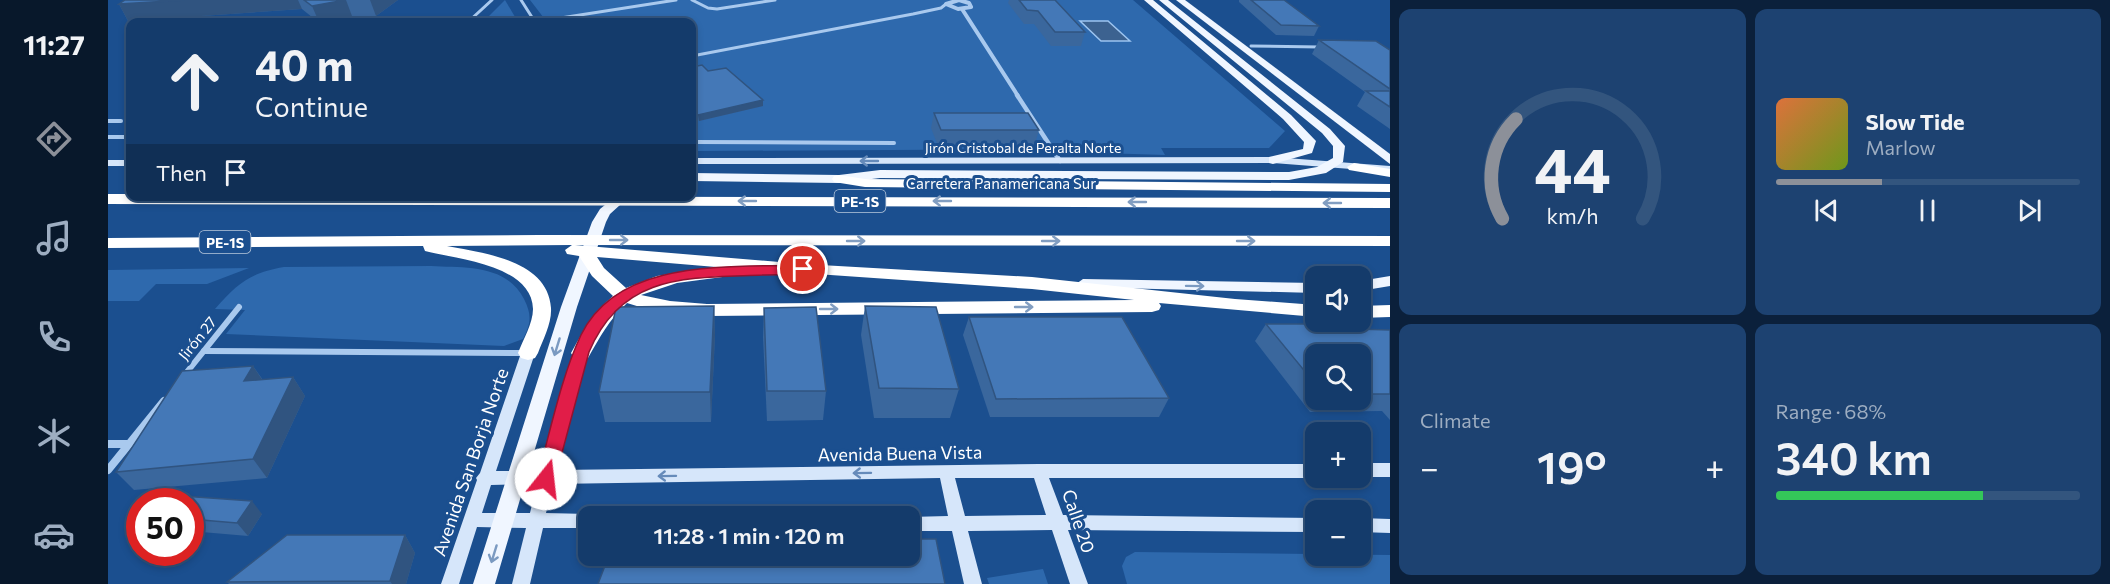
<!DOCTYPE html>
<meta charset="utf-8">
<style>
body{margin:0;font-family:Commissioner,sans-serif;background:#1d4271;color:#f1f3f6;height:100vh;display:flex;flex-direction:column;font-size:22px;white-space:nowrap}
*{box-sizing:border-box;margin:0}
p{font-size:20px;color:#9dadc1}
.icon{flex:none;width:33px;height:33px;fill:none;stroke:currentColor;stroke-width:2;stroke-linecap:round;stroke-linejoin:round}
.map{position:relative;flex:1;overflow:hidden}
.panel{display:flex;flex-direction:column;gap:9px;padding:9px;background:#0b203b;width:720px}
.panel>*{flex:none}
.banner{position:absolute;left:18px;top:18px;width:570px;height:183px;border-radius:12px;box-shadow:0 3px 9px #0003,0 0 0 2px #33557e;background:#143b6b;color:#f1f3f6;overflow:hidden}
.buttons{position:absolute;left:1197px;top:266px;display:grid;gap:12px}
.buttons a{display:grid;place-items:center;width:66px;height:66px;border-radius:12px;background:#143b6b;box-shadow:0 3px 9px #0003,0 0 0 2px #33557e;font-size:30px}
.speed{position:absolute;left:18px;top:488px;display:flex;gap:12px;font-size:30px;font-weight:700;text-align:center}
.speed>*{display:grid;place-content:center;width:78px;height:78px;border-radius:50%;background:#143b6b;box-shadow:0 3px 9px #0003,0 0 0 2px #33557e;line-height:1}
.speed .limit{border:9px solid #d22;background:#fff;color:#111}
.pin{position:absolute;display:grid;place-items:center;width:51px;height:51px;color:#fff;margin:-26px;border:3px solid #fff;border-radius:50%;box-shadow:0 2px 6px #0007}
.me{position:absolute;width:66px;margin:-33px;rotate:16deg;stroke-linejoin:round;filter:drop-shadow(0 0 4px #0008)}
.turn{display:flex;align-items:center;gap:21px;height:126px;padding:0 30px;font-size:27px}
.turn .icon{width:78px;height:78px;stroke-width:2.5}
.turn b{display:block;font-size:42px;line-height:51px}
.then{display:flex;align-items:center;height:57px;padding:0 30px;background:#0003;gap:12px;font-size:22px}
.big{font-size:45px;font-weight:600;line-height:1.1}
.panel .widget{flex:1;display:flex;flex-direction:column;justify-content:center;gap:9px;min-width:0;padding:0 21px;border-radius:12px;background:#1d4271}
.panel .dial{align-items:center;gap:0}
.dial svg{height:156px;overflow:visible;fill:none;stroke:#33557e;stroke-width:7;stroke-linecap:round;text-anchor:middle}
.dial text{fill:#f1f3f6;stroke:none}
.song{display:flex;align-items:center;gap:18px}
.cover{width:72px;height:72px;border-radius:9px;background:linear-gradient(135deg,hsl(20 70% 55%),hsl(80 70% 35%))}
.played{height:6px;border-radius:3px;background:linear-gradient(90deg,#8c9099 35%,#33557e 35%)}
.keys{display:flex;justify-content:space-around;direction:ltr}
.heat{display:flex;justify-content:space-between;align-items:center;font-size:33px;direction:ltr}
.charge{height:9px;border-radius:4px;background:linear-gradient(90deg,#34c759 68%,#33557e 0)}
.panel .tiles{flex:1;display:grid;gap:9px;grid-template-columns:repeat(2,1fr)}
.trip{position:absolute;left:470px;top:506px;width:342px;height:60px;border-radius:12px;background:#143b6b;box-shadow:0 3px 9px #0003,0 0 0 2px #33557e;font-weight:600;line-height:60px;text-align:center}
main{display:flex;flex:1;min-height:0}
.dock{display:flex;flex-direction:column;width:108px;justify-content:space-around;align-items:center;background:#08182b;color:#9dadc1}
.dock .icon{width:42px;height:42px}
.dock .selected{color:#8c9099}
.dock b{font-size:27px;color:#f1f3f6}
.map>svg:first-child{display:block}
.green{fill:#2e69ad}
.water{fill:#3c6290;stroke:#9cc4f0;stroke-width:1.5}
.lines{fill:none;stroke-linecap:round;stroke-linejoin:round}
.lane-far1{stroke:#a9c9ee;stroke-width:3}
.lane{stroke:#a9c9ee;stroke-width:4}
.street-far3{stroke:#a9c9ee;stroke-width:4}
.street-far2{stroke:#a9c9ee;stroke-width:4.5}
.street-far1{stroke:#a9c9ee;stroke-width:6}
.street{stroke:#a9c9ee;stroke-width:8}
.secondary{fill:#d6e6fa;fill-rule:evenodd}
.primary{fill:#f0f6ff;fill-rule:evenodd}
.highway{fill:#fff;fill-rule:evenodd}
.wall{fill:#3a679d;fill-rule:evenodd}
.shaded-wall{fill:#305480}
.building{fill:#4478b7;stroke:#305480;stroke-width:1.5}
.oneway{stroke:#668bba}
.oneway2{stroke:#829ec1}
.oneway3{stroke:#7b9ac1}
.route{fill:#e11d48;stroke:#92132f;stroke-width:1.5}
.labels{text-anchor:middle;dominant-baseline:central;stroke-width:6;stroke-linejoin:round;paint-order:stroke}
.far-street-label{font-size:14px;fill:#fff;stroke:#1b4f8f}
.shield{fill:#1b4f8f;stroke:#bbcadd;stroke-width:1.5}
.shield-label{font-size:14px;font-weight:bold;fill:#fff}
.street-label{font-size:15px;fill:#fff;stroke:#1b4f8f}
.near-street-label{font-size:18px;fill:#fff;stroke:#1b4f8f}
</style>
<main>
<nav class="dock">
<b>11:27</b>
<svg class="icon selected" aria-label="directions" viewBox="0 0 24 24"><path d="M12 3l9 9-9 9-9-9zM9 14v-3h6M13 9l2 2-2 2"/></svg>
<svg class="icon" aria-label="music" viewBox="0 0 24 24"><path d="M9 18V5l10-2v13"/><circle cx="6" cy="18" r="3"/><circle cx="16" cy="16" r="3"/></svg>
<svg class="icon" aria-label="phone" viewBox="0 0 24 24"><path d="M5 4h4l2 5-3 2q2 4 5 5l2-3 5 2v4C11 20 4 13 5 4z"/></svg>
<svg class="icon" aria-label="climate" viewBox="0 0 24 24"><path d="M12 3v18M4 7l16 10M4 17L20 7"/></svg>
<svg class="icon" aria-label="car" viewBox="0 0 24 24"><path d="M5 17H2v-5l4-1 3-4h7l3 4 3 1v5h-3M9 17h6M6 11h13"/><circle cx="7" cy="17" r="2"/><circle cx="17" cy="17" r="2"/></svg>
</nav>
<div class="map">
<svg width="1282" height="584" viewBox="0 0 1282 584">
<rect width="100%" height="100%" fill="#1b4f8f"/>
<g class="green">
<path d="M397 0 410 22H375Z"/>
<path d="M422 0H1025L1177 131 1161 148H1053L1057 155 961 152 959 149 584 151V22H439Z"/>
<path d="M323 266C357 268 398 264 416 299 424 315 423 323 415 339L396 346 118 334 137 310 107 309C130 283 142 273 176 267Z"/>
<path d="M141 268 99 284H48L31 301H0V270Z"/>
<path d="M1027 552 1282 555V584H1019L1014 566 1018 557Z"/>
<path d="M935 569 940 584H881L879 578Z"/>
</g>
<path class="water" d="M972 21H1000L1022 41H993Z"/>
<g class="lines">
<g class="lane-far1">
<path d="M413 0 427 22"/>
<path d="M584 0 600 8 609 9 667 0"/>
<path d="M360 22 384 0"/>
<path d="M427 22 568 0"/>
<path d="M1143 46 1212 47"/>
<path d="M584 56 805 14 833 8 838 4"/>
</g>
<g class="lane">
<path d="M0 121H13"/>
<path d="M0 137H22"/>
<path d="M584 142 786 143"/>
</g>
<g class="street-far3">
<path d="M851 0 861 3 863 7 850 9 838 4Z"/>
<path d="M854 9 910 96"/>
</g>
<path class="street-far2" d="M909 95 952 161"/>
<g class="street-far1">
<path d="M96 351 416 353"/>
<path d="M75 377 131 307"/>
</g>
<g class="street">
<path d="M0 444H21"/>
<path d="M0 470 56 401"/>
</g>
<g class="secondary">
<path d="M1165 157 1282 166V172L1165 163 584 164V158Z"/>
<rect x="0" y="160" width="22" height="6"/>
<path d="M420 348 425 350 427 353 388 471H433L466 353 468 350H478L480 353 448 470 931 464H1208V477H1210L1208 478H941L955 515 1208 518V532L960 530 980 584H962L944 530 860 531 874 584H856L844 531H801V517L840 516 832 478 445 484 438 513 480 514 486 516H480V528H435L422 584H404L418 528 369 527 351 584H333L369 480 368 478 372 473 413 353 415 350ZM847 478H926L938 515 857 516ZM429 484 422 513H374L383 485Z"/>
<rect x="1252" y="463" width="30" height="14"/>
<path d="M1252 518 1282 519V533L1252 532Z"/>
</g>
<g class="primary">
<path d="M1036 0H1045L1183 115 1208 141 1204 153 1165 164 1161 163V157L1195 149 1196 142 1175 119Z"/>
<path d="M1051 0H1060L1222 129 1237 146 1235 162 1218 173 1181 180 772 178 731 183 584 181V173L731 175 772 170 1181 172 1209 167 1225 158V146L1214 133Z"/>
<path d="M1068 0H1077L1282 154V164Z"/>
<path d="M508 196H522L502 214 498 222 469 307 387 584H365L453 307 484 222 492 209Z"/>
<path d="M1282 276V286L1252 291V281Z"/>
<path d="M975 279 1208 283V293L970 287 968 284Z"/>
</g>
<g class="highway">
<path d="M1246 163 1282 169V177L1241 170 1239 167Z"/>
<path d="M731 175 757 179 1282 184V192L757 187 726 182 724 179 726 176Z"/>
<path d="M0 194H22V196L1282 198V208L0 204Z"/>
<path d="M431 235 1282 236V246L467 245 695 264 924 277 1127 299 1208 305V317L1051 303 1053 306 1051 310 1044 312 599 316 545 311 519 303C501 320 492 337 480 358L473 360 466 358 463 353C475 331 486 312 505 296L484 276 471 256 459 254 457 250 464 245 339 246C375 253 440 260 443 308 444 323 435 340 430 353L427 358 420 360 413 358 410 353C415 340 425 323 425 309 424 265 349 259 317 251L315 246 0 248V238ZM489 257 608 267 549 276 518 288 496 268ZM622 268 924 289 1026 300 599 304 562 301 533 295 569 283 622 276 625 272Z"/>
<path d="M1282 305V317L1252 318V306Z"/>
</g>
</g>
<g class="wall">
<path d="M17 0H293H290L268 16H244L213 22H210L194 9 20 21 11 4Z"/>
<path d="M901 0H947L977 32 973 46H943L926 24H916L900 3Z"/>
<path d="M1131 0H1176L1211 26 1206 36 1168 35 1131 2Z"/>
<path d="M1211 40 1282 50V129L1249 106 1257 92 1204 54Z"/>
<path d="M584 67 600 71 655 100V106L591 121 584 113Z"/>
<path d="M826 113 931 130 926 147 830 146 823 128Z"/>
<path d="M606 306 607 335 603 422H497L491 392Z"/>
<path d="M757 306 851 389 842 418H766L753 335Z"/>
<path d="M656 308 718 391 715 420 659 421 655 337Z"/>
<path d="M861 317 1061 398 1051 417H882L855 335Z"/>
<path d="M1158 324 1213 328 1282 330V420L1274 411 1202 412 1147 341ZM1208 354H1252V399H1208Z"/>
<path d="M145 366 155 380 185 377 197 396 159 478 26 490 8 472Z"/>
<path d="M82 501 154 514 140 536 82 531Z"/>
<path d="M297 535 307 553 298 584H121L119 582Z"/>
</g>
<g class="shaded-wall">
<path d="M77 0H190L194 9 20 21 11 4Z"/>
<path d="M238 0 244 16 211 22 204 6Z"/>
<path d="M262 0H293H290L268 16Z"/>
<path d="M655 100V106L591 121 590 115Z"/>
<path d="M606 306 607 335 603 422 602 392Z"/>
<path d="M145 366 157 384 136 381Z"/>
<path d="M185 377 197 396 159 478 145 459Z"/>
<path d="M144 501 154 514 140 536 129 523Z"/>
<path d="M297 535 307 553 298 584H284L282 581Z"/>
</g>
<g class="building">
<path d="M17 0H77L11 4Z"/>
<path d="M196 0H237L204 6Z"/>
<path d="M911 0H947L977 32H947L930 11 919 10Z"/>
<path d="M1143 0H1176L1211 26 1173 25Z"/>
<path d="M1211 40 1268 41 1282 50V89Z"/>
<path d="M594 65 600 71 618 68 655 100 590 115 584 108V67Z"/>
<path d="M1258 91H1282V107Z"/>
<path d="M826 113H920L931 130H833Z"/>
<path d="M606 306 602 392H491L508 307Z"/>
<path d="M757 306 828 307 851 389 771 388Z"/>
<path d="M708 307 718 391H659L656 308Z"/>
<path d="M861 317H1014L1061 398 888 399Z"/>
<path d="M1158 324H1209L1213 328 1282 330V394H1252V354H1208V385Z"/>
<path d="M145 366 136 381 185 377 145 459 8 472 74 371Z"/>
<path d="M46 494 144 501 129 523 82 519V501H40Z"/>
<path d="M179 535H297L282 581 119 582Z"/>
<path d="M801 539H828L837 584H490L501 555H801Z"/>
</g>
<defs><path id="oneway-shaft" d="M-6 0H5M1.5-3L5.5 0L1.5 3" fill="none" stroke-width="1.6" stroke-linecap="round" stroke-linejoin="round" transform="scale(1.5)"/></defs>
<g class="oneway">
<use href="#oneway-shaft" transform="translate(761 161) rotate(180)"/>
<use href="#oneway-shaft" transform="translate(754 473) rotate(179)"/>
<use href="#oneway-shaft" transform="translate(559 476) rotate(179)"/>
</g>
<g class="oneway2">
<use href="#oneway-shaft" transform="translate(639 201) rotate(-180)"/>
<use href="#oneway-shaft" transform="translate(834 201) rotate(-180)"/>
<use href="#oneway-shaft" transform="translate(1029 202) rotate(-180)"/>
<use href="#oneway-shaft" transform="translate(1224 203) rotate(-180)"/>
<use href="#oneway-shaft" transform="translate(511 240)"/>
<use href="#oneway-shaft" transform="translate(748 241)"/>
<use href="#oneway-shaft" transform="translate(943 241)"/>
<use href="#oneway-shaft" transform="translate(1138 241)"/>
<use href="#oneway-shaft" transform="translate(916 307)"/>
<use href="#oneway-shaft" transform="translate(721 309)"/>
</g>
<g class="oneway3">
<use href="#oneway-shaft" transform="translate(1087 286) rotate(1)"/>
<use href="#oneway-shaft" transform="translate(449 347) rotate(107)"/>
<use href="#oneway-shaft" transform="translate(386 554) rotate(107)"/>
</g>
<path class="route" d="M695 265 700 266 702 269 700 272C685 276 669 274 654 275 580 278 514 273 481 352L447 479 444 484 438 486 432 484 429 479C442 433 453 377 473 335 511 257 623 268 695 265Z"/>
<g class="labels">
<g class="far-street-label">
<text x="915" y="147">Jirón Cristobal de Peralta Norte</text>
</g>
<g class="shield">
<rect x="726.5" y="190" width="51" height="22" rx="4.5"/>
<rect x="91.5" y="231" width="51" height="22" rx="4.5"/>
</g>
<g class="shield-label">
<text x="752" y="201">PE-1S</text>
<text x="117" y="242">PE-1S</text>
</g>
<g class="street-label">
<text x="893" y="183">Carretera Panamericana Sur</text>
<text transform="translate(89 338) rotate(-51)">Jirón 27</text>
</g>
<g class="near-street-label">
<text transform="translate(792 453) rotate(-1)">Avenida Buena Vista</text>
<text transform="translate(362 462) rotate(-71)">Avenida San Borja Norte</text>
<text transform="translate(971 521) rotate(71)">Calle 20</text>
</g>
</g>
</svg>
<div class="buttons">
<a><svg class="icon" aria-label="sound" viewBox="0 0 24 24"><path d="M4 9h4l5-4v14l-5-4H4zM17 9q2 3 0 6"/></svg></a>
<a><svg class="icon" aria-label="search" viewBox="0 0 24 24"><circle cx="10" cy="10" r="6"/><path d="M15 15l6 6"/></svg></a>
<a>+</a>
<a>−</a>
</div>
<div class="speed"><div class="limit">50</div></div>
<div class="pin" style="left:695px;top:269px;background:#d93025"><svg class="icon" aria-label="arrive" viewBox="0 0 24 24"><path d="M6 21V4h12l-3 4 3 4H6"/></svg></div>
<svg class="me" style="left:438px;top:479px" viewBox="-20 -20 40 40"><circle r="19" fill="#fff"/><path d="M0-13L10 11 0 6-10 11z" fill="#e11d48"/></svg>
<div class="trip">11:28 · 1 min · 120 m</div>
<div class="banner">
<div class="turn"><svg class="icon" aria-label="ahead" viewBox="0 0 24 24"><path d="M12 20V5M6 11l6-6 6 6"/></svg><div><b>40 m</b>Continue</div></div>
<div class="then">Then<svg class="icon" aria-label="arrive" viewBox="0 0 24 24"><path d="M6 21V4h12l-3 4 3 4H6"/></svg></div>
</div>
</div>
<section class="panel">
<div class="tiles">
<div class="widget dial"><svg viewBox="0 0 100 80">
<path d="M14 69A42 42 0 1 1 86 69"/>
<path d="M14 69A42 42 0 0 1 21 18" stroke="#8c9099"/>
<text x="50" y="56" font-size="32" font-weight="700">44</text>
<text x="50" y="72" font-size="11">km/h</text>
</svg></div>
<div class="widget">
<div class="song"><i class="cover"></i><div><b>Slow Tide</b><p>Marlow</p></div></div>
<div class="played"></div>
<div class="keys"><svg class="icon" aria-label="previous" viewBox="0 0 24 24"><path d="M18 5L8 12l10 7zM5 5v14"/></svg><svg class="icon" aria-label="pause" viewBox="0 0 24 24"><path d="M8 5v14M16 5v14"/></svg><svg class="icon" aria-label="next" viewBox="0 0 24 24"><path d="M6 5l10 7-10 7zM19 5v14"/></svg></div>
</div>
<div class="widget"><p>Climate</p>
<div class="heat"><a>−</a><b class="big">19°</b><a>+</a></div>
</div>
<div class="widget"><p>Range · 68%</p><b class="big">340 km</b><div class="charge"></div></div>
</div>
</section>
</main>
